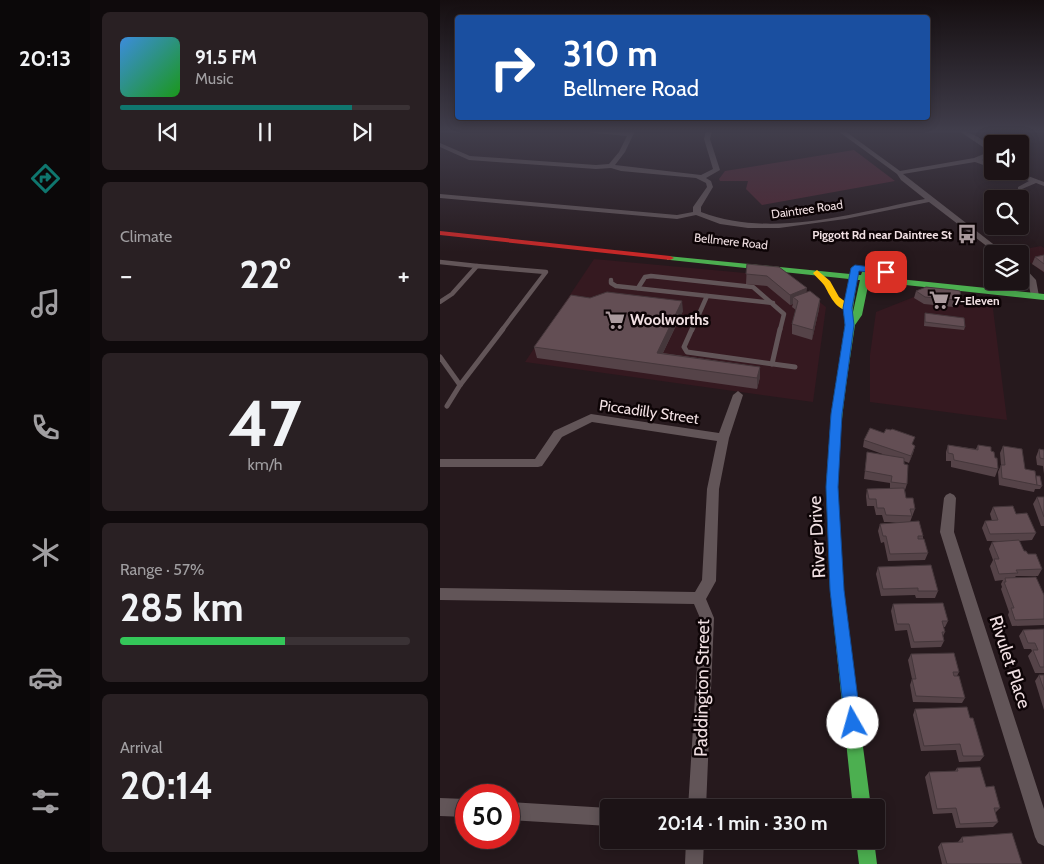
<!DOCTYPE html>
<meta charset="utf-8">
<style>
body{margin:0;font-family:Cabin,sans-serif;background:#292023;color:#f1f3f6;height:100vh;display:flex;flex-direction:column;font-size:19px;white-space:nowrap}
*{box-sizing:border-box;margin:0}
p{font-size:16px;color:#a09ea1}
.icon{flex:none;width:28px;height:28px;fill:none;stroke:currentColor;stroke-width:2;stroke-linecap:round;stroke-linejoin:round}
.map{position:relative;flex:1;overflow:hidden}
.panel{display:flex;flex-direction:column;gap:12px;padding:12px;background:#0f0a0c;width:350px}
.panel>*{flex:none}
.guide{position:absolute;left:15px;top:15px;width:475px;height:105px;border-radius:5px;box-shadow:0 2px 12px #0003,0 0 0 1px #3a3235;background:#1a4fa0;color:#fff;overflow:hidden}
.tools{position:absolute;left:544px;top:135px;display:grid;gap:10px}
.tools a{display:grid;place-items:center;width:45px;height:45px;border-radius:5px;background:#1c1316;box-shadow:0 2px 12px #0003,0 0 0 1px #3a3235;font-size:25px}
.speed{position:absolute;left:15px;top:784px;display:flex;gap:10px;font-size:25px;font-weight:700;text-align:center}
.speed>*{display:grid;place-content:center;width:65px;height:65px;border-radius:50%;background:#1c1316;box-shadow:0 2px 12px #0003,0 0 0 1px #3a3235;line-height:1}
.speed .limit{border:8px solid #d22;background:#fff;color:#111}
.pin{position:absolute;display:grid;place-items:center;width:42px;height:42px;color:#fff;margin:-21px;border-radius:10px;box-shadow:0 2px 8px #0006}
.me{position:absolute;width:55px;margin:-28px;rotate:353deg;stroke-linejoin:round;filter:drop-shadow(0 0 4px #0008)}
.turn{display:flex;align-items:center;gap:18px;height:105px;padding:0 25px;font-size:22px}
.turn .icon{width:65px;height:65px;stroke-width:2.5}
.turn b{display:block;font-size:35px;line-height:42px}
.big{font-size:38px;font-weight:800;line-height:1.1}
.panel .card{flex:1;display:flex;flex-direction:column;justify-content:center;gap:8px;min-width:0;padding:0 18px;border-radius:8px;background:#292023}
.panel .dial{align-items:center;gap:0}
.dial b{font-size:65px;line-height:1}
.song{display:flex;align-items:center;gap:15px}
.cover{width:60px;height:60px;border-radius:8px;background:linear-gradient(135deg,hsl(210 70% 55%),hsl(120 70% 35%))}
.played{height:5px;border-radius:2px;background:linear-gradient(90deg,#0f766e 80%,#3a3235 80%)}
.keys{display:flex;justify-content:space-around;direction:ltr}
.heat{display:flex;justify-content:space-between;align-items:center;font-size:28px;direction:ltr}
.charge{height:8px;border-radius:4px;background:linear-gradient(90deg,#34c759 57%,#3a3235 0)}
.trip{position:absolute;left:160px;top:799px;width:285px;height:50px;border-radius:5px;background:#1c1316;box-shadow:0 2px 12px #0003,0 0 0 1px #3a3235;font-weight:800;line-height:50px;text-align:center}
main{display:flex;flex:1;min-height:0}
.dock{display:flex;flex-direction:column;width:90px;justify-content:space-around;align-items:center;background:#0b0809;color:#a09ea1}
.dock .icon{width:35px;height:35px}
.dock .selected{color:#0f766e}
.dock b{font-size:22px;color:#f1f3f6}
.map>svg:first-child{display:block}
.built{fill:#351920}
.green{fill:#502430}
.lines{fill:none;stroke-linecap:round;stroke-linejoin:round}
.lane-far1{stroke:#625558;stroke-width:4.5}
.lane{stroke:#625558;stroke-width:5}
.street{fill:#625558;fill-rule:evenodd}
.fast{fill:#4caf50;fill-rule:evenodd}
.slow{fill:#ffc107;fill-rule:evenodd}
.jam{fill:#c62828;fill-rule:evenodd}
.wall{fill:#554348}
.shaded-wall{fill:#45373b}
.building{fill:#634e54;stroke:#45373b}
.route{fill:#1a73e8;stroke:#114b97}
.labels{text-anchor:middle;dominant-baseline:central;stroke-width:5;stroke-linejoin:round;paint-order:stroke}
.far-street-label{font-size:12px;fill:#f1e0e3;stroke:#0d0406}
.far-poi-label{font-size:12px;font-weight:bold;fill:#f1e0e3;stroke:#0d0406;text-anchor:end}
.poi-label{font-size:15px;font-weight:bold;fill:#f1e0e3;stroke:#0d0406;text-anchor:start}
.street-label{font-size:15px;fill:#f1e0e3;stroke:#0d0406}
.near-street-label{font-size:18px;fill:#f1e0e3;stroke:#0d0406}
</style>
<main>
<nav class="dock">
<b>20:13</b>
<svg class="icon selected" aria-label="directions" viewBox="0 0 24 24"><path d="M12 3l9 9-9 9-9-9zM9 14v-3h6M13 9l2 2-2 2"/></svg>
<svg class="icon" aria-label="music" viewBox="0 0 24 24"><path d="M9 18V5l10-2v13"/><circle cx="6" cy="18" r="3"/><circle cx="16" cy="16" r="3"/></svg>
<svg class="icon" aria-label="phone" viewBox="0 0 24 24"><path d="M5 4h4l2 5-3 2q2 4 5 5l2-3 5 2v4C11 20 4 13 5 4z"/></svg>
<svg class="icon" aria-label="climate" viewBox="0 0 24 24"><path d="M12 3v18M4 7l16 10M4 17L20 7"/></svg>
<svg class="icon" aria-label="car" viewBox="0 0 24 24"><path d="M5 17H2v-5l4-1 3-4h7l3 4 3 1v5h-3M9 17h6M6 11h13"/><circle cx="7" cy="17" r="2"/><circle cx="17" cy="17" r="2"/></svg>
<svg class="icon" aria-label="filters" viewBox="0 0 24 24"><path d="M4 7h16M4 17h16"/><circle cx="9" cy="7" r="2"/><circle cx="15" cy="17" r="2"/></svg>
</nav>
<section class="panel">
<div class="card">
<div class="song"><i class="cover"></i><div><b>91.5 FM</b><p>Music</p></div></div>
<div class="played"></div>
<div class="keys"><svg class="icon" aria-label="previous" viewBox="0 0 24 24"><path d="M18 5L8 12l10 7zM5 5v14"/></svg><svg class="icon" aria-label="pause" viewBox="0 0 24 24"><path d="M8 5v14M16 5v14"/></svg><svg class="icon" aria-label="next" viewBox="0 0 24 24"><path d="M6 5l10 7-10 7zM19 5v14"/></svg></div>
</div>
<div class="card"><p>Climate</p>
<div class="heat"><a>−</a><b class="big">22°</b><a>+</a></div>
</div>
<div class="card dial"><b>47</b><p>km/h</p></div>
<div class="card"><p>Range · 57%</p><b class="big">285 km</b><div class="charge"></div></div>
<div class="card"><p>Arrival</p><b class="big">20:14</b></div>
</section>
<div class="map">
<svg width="604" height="864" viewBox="0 0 604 864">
<rect width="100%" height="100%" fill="#26191d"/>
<g class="built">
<path d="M601 246 604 248V273L575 251Z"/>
<path d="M154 259 348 277 386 307 373 402 85 362Z"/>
<path d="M484 293 552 301 567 420 430 402V355L436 312Z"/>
</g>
<path class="green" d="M414 150 455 181 322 205 306 189 308 181H280L279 179 285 171Z"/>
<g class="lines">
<g class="lane-far1">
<path d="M0 262 37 266"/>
<path d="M171 280V283L176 286 333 303"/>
<path d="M198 288 205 277 211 276 313 287 344 314 340 330"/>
<path d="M0 302 12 294 37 266 106 272 62 330"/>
<path d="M252 330 267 296"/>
</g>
<g class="lane">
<path d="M252 329 244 347 247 352 355 367"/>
<path d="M0 357 20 385"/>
<path d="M332 364 340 329"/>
<path d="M7 406 20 385 63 329"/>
</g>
<g class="street">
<path d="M135 131H195L185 152 175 165 261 175 273 169 264 139 266 131H272L270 139 280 170 266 178 271 181 273 187 261 207V212C332 239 413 213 485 199L461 180 457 174 398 131H405L460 171 534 158 544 154 543 147 519 131C530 131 553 142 550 155L542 160 552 164V168L535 162 463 174 566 254H557L489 202 405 219 339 228H308L280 224 256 215 237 219 0 198V194L237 215 253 212V207L267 187 266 183 256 178 181 171 171 168 156 169 29 160 0 147V143L30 156 156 165 169 164 179 152 187 136Z"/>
<path d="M565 171H575L604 182V186L596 183 582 189H578V187L589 181Z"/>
<path d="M580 265 583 266 596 280 599 296 598 298H592L591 296 588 281 580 273Z"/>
<path d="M298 391 303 395 289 438 279 489 276 581 266 599 274 618 266 808H248L260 618 254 604 0 600V588L255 592 262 580 267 489 277 441 152 422 122 437 102 466 98 467H0V459H95L114 431 151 414 279 433 293 395Z"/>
<path d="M510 493 514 495 516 498 514 532 604 809V846L598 843 595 837 500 532 504 498 506 495Z"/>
<path d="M0 798 26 799V817L0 816Z"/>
<path d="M69 802 169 808V826L69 820Z"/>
<path d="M246 840H264L263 864H245Z"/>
</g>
<g class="fast">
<path d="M227 256 410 274 411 268 415 265 419 268 418 275H421L423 269 427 266 431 269 430 276 604 294V300L429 281 422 315 415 325C407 379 398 432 398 487 399 594 418 702 431 808H413L390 589 386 487 391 414 405 325 403 308 409 279 230 260H227ZM417 280H420L413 312V308Z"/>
<path d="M416 840H434L437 864H419Z"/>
</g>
<path class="slow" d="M377 270 390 281 399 297 411 306V310C396 312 390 295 384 285 381 281 376 277 373 273Z"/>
<path class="jam" d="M0 231 230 256 234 258 230 260 0 235Z"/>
</g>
<g class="wall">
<path d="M604 255V272L592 264 595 257Z"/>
<path d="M307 264 380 299 379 309 372 340 352 334V324L356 310 352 307 353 304 350 305 327 286 306 284Z"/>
<path d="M476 291 521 297 519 303H514L513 307 484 304 474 298Z"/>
<path d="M243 311 223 353 320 367V377L317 389 97 358 94 347Z"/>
<path d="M485 313 525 327 524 330 484 326Z"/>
<path d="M424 440 475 446 473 453 469 463 464 461 467 484 465 490 466 498 475 509 470 522 483 536V539L488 553 485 560 448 561 444 542 441 543 438 531 440 524 459 522H444L442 515H436L434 506H427L426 496 427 489 450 488V483L424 479 427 452 448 456 423 447Z"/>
<path d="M508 445 536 449 538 445 551 451 555 458 558 469 555 477 511 467V461H506V452Z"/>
<path d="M563 446 585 469 596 476 602 486 600 489H595L594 492 559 485 558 472 561 465 560 453Z"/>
<path d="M599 449 604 450V474L603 466 597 465 596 457Z"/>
<path d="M597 497H604V526H601L593 504Z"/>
<path d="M553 507 576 514 596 533 592 540 579 541 584 551 588 554 602 569 598 576H576L575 577 604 595V625L572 626 568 615 569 612 561 589 562 587 561 584 563 580 555 581 550 566 553 560 549 549 552 542 568 541H547L542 528 545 521H552L550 514Z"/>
<path d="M438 567 498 591 495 598H476L475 595 441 596 436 574Z"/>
<path d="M453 604 508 621 505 627H503L505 632 503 636 504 641 501 647 471 648 467 630 455 631 451 611Z"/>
<path d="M604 629V673H595L588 656 592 651 591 649H584L579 636 583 630Z"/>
<path d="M471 654 519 672 517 676 525 698 522 703 473 702 470 685 472 679 468 660Z"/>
<path d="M599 675H604V710L595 681Z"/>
<path d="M475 709 530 718 544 756 540 761 519 762 516 750 481 751 473 715Z"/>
<path d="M517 768 546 787 560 808 555 813 558 822 553 827 516 828 512 813 493 814 485 777 489 772 515 771Z"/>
<path d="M522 837 582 864H502L498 847 501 843 518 842Z"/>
</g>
<g class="shaded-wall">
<path d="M367 288 366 298 353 297V304L350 305V295Z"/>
<path d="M380 299 379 309 372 340 373 330Z"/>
<path d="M242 301 243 311 218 363 217 353Z"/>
<path d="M320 367V377L317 389V378Z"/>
<path d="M475 446 473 453 469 463 471 456Z"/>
</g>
<g class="building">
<path d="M604 255V264L595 257Z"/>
<path d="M307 264 339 267 367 288 350 295 327 276 306 274Z"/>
<path d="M486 287 514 290 520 291 521 297 514 296 515 300 485 297 476 291Z"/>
<path d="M370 291 380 299 373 330 352 324 358 301 353 297Z"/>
<path d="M167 292 242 301 217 353 320 367 317 378 94 347 131 295 150 298Z"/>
<path d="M485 313 524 318 525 327 485 322Z"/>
<path d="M430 428 444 433 446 429 451 430 452 429 475 437 472 444 475 446 471 456 424 440Z"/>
<path d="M508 445 538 450V445L551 447V451L554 452 555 458H557L558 469 514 460 513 454 508 453Z"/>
<path d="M563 446 582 449 585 469 595 471 597 485 562 478 561 465H565Z"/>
<path d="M599 449 604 450V459L600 458Z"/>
<path d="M427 452 464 458V464L468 465 467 484 451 482 452 476 425 471Z"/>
<path d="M596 476H600L602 486 597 485Z"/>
<path d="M464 488 466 498H473L475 509H470L472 516 446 515 444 508H437L436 499H429L427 489Z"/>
<path d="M597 497H604V517Z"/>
<path d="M573 506 576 514 587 513 596 533 550 534 545 521 558 520 553 507Z"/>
<path d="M479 521 483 536H478V539H484L488 553 450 554 446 536H443L440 524Z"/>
<path d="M579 540 584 551H586L588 554H596L602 569 576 570 578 573 559 574 554 559H559L552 542Z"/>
<path d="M491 565 498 591H478V588L443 589 438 567Z"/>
<path d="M596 577 604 595V619L575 620 571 608H574L564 582H566L565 578Z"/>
<path d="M503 603 508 621H502L505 632H502L504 641 474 642 469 624H457L453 604Z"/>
<path d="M604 629V667H600L593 650H598L595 643H588L583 630Z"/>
<path d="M514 653 519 672H513L514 676H519L525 698 476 696 472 679H476L471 654Z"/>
<path d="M599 675H604V690Z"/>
<path d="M527 707 530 718H533L544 756H523L520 744 484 746 475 709Z"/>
<path d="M540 767 546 787 554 786 560 808H554L558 822 520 824 516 808 497 809 489 772 518 771 517 768Z"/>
<path d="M572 833 582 864H507L501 843 523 842 522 837Z"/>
</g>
<linearGradient id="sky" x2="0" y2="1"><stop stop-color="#150e10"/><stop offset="0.52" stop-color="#413e4c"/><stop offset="1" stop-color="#413e4c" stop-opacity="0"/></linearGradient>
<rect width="604" height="252" fill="url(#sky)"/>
<path class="route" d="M415 265 446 269 450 272 446 274 419 271 412 308 414 325 402 414 398 487 404 590 421 723 419 729 413 731 407 729 405 723 390 590 386 487 391 414 405 325 403 308 411 268Z"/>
<defs>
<symbol id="bus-bare" viewBox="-9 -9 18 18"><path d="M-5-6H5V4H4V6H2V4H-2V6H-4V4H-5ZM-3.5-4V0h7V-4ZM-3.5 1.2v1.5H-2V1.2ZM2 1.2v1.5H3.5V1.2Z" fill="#aa9a9e" stroke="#0d0406" stroke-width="2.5" paint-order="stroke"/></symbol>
<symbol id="supermarket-bare" viewBox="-9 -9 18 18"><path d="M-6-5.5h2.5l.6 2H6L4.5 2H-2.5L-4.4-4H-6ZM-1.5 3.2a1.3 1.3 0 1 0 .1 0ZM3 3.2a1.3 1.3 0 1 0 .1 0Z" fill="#aa9a9e" stroke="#0d0406" stroke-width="2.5" paint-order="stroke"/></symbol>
</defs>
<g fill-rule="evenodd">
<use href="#bus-bare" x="513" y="220" width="28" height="28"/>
<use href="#supermarket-bare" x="485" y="286" width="28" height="28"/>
<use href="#supermarket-bare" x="161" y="306" width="28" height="28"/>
</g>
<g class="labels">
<g class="far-street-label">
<text transform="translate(367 209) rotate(-8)">Daintree Road</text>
<text transform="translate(291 241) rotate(6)">Bellmere Road</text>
</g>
<g class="far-poi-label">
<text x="512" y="234">Piggott Rd near Daintree St</text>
<text x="514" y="300" text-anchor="start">7-Eleven</text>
</g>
<g class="poi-label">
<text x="190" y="320">Woolworths</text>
</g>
<g class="street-label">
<text transform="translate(209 412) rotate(8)">Piccadilly Street</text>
</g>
<g class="near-street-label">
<text transform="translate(377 537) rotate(-93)">River Drive</text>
<text transform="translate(570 662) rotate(72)">Rivulet Place</text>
<text transform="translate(262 688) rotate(-89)">Paddington Street</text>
</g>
</g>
</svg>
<div class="tools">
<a><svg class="icon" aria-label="sound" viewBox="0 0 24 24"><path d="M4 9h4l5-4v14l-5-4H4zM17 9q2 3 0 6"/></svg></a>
<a><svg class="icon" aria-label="search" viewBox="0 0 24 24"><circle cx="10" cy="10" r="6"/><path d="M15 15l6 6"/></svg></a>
<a><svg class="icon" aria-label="layers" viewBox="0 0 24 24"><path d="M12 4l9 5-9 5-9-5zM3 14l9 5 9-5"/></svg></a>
</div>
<div class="speed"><div class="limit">50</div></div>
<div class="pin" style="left:446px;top:272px;background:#d93025"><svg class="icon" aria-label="arrive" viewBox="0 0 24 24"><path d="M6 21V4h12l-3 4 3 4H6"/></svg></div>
<svg class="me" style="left:413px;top:723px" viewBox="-20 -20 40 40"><circle r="19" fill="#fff"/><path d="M0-13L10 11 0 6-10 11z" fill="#1a73e8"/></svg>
<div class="trip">20:14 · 1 min · 330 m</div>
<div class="guide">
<div class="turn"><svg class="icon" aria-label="right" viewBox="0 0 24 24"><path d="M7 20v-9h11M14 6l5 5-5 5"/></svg><div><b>310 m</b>Bellmere Road</div></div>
</div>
</div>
</main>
